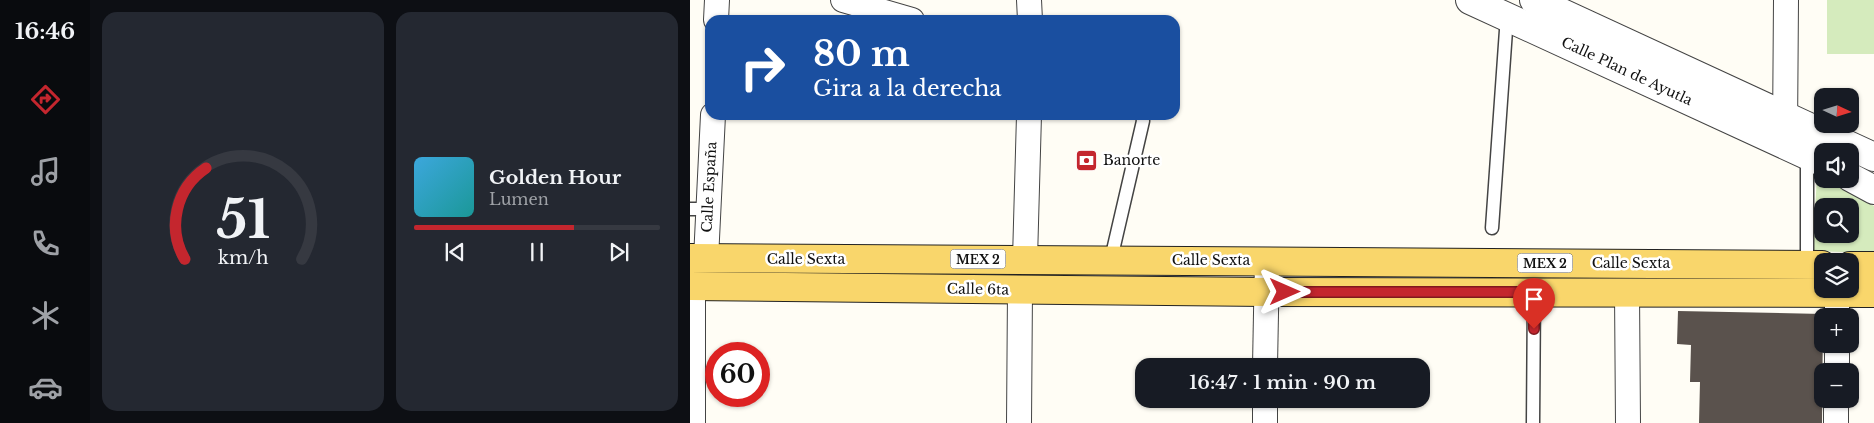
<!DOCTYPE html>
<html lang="es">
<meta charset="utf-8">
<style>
body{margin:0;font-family:"Libre Baskerville",serif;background:#242831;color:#f1f3f6;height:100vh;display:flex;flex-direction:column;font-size:19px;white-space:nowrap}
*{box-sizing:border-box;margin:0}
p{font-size:16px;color:#9ea1a6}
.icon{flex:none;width:28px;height:28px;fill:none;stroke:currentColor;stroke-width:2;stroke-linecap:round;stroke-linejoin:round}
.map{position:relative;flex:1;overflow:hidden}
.details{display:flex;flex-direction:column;gap:12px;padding:12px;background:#0d0f14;width:600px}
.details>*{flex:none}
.banner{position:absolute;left:15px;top:15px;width:475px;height:105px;border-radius:15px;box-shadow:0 1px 4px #0004;background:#1a4fa0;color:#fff;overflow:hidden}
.needle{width:32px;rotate:94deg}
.buttons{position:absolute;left:1124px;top:88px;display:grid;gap:10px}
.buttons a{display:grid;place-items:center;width:45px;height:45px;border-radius:10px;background:#171b24;box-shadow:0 1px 4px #0004;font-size:25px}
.speed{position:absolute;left:15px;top:342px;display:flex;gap:10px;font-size:25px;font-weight:700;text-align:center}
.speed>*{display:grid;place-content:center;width:65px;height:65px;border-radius:50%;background:#171b24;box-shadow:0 1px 4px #0004;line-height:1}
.speed .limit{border:8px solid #d22;background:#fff;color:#111}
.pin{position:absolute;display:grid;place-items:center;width:42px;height:42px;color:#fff;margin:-51px -21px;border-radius:50% 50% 50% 0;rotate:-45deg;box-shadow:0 0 5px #0007}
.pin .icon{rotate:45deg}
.me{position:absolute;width:55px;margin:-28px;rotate:90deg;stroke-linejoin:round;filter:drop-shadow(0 0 4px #0008)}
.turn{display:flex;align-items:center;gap:18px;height:105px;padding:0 25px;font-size:22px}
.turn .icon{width:65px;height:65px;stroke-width:2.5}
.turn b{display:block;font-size:35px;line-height:42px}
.details .card{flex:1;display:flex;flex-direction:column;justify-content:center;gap:8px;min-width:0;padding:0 18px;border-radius:15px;background:#242831}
.details .dial{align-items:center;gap:0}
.dial svg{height:130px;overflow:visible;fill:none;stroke:#363941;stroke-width:7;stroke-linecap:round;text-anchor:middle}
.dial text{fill:#f1f3f6;stroke:none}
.song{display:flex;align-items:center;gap:15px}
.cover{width:60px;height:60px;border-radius:8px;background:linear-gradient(135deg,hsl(200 70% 55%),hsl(180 70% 35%))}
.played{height:5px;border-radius:2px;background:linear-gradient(90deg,#c4262e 65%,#363941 65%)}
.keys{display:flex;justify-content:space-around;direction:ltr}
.details .tiles{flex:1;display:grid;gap:12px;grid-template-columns:repeat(2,1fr)}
.trip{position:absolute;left:445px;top:358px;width:295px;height:50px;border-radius:15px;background:#171b24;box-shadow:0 1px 4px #0004;font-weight:600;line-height:50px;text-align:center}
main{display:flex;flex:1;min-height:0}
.tab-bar{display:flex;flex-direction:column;width:90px;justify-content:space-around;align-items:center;background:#090b0e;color:#9ea1a6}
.tab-bar .icon{width:35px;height:35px}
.tab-bar .selected{color:#c4262e}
.tab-bar b{font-size:22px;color:#f1f3f6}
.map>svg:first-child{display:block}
.green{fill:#d5ebbd;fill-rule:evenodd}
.building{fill:#5a524d}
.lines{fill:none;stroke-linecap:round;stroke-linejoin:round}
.service-casing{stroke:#444;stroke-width:15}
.minor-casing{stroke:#444;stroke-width:26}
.tertiary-casing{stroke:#444;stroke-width:30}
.primary-casing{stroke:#222;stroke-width:30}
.service{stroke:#fff;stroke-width:12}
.minor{stroke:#fff;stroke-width:24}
.tertiary{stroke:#fff;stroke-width:28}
.primary{stroke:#f9d66b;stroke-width:28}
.route-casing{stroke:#7f191e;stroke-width:12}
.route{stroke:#c4262e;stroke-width:9}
.labels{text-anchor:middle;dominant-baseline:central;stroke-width:5;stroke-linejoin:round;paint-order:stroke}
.shield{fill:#fff;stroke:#585858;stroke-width:1}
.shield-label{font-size:12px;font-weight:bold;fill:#111}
.street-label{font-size:14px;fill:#111;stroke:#fff}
.poi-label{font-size:14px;fill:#111;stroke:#fff;text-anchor:start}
</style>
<main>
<nav class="tab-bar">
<b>16:46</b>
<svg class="icon selected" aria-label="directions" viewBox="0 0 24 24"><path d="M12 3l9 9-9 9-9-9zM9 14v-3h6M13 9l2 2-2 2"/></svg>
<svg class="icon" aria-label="music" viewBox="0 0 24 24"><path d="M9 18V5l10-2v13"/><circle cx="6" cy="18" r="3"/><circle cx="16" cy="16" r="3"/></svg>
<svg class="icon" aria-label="phone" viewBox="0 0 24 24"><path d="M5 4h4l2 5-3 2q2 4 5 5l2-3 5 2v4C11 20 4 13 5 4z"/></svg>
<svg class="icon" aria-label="climate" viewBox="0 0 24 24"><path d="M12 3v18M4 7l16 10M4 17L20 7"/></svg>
<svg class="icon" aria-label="car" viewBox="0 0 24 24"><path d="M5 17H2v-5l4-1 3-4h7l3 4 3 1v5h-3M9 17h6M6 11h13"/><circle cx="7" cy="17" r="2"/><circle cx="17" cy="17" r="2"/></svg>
</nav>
<section class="details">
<div class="tiles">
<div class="card dial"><svg viewBox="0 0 100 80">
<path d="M14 69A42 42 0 1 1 86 69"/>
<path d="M14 69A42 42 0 0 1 27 13" stroke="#c4262e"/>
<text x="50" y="56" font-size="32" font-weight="700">51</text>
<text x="50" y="72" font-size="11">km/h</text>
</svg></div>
<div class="card">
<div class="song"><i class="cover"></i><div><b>Golden Hour</b><p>Lumen</p></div></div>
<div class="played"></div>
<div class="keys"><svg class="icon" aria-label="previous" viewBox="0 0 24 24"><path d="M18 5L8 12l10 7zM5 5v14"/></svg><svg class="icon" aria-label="pause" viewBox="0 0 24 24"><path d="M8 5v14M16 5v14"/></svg><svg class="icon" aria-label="next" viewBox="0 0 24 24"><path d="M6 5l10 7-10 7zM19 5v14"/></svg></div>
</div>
</div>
</section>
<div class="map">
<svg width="1184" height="423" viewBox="0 0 1184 423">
<rect width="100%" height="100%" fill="#fffdf5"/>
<g class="green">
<rect x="1137" y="0" width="47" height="54"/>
<path d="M1127 174 1184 206V253L1123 251ZM1132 206H1160V234H1132Z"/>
</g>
<path class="building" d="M988 311 1133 314 1132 423H1009L1010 382H1000L1001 345 987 344Z"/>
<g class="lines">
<defs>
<g id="service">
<path d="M1117 153V265"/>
<path d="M0 209H19"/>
<path d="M802 228 817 16"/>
<path d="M421 259 453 121 452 115"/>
<path d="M843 423 844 292"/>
</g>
<g id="minor">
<path d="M153 0 222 20"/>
<path d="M339 0 340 20"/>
<path d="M26 20 27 0"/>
<path d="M1095 133 1096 0"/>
<path d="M16 259 23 115"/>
<path d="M335 259 339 115"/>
<path d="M937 292 938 423"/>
<path d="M1147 316V293"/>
<path d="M575 366 577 260"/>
<path d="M1147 371V344"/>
<path d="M3 423V286"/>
<path d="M329 423 330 290"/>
<path d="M575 423V399"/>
<path d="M1146 423V399"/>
</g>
<g id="tertiary">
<path d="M780 0 1132 162"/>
<path d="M844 0 1184 157"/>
<path d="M1160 177 1184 190"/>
</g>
<g id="primary">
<path d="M0 258 1132 265"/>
<path d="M1160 266H1184"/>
<path d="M0 286 576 292 1184 293"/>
</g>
</defs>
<use href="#service" class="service-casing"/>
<use href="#minor" class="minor-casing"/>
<use href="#tertiary" class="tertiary-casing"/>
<use href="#primary" class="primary-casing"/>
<use href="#service" class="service"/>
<use href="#minor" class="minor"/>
<use href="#tertiary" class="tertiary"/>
<use href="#primary" class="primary"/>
</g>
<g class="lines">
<defs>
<path id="route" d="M595 292H844V329"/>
</defs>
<use href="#route" class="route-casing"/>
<use href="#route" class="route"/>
</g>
<defs>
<symbol id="bank-square" viewBox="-11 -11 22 22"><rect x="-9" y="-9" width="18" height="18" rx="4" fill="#c4262e" stroke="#fff"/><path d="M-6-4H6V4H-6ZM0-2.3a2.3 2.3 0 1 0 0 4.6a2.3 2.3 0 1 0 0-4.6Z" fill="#fff"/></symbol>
</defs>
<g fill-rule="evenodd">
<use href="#bank-square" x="384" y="148" width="25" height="25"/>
</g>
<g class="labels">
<g class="shield">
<rect x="260.5" y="249.5" width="55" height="19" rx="4"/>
<rect x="827.5" y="253.5" width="55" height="19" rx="4"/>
</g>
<g class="shield-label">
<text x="288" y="259">MEX 2</text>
<text x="855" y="263">MEX 2</text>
</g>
<g class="street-label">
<text transform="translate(937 71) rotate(25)">Calle Plan de Ayutla</text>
<text transform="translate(19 187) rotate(-87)">Calle España</text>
<text x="116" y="259">Calle Sexta</text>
<text x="521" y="260">Calle Sexta</text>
<text x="941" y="263">Calle Sexta</text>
<text transform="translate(288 289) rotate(1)">Calle 6ta</text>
</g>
<g class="poi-label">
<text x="413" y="160">Banorte</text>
</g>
</g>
</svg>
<div class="buttons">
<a><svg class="needle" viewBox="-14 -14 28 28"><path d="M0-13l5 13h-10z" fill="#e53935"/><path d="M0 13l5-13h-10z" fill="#9ea1a6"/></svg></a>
<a><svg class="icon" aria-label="sound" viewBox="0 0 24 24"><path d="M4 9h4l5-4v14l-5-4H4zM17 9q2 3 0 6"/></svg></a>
<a><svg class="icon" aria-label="search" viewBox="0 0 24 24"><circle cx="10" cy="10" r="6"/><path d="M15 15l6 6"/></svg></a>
<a><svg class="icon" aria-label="layers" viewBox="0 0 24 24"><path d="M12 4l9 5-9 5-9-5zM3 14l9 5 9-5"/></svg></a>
<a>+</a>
<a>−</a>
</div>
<div class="speed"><div class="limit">60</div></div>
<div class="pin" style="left:844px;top:329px;background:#d93025"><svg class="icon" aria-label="arrive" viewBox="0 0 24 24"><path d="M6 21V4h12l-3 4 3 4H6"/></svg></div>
<svg class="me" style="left:595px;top:292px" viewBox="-20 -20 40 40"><path d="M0-17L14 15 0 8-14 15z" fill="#c4262e" stroke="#fff" stroke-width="4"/></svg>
<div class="trip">16:47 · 1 min · 90 m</div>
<div class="banner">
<div class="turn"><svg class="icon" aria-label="right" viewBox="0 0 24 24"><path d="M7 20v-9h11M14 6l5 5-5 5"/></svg><div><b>80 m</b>Gira a la derecha</div></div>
</div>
</div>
</main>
